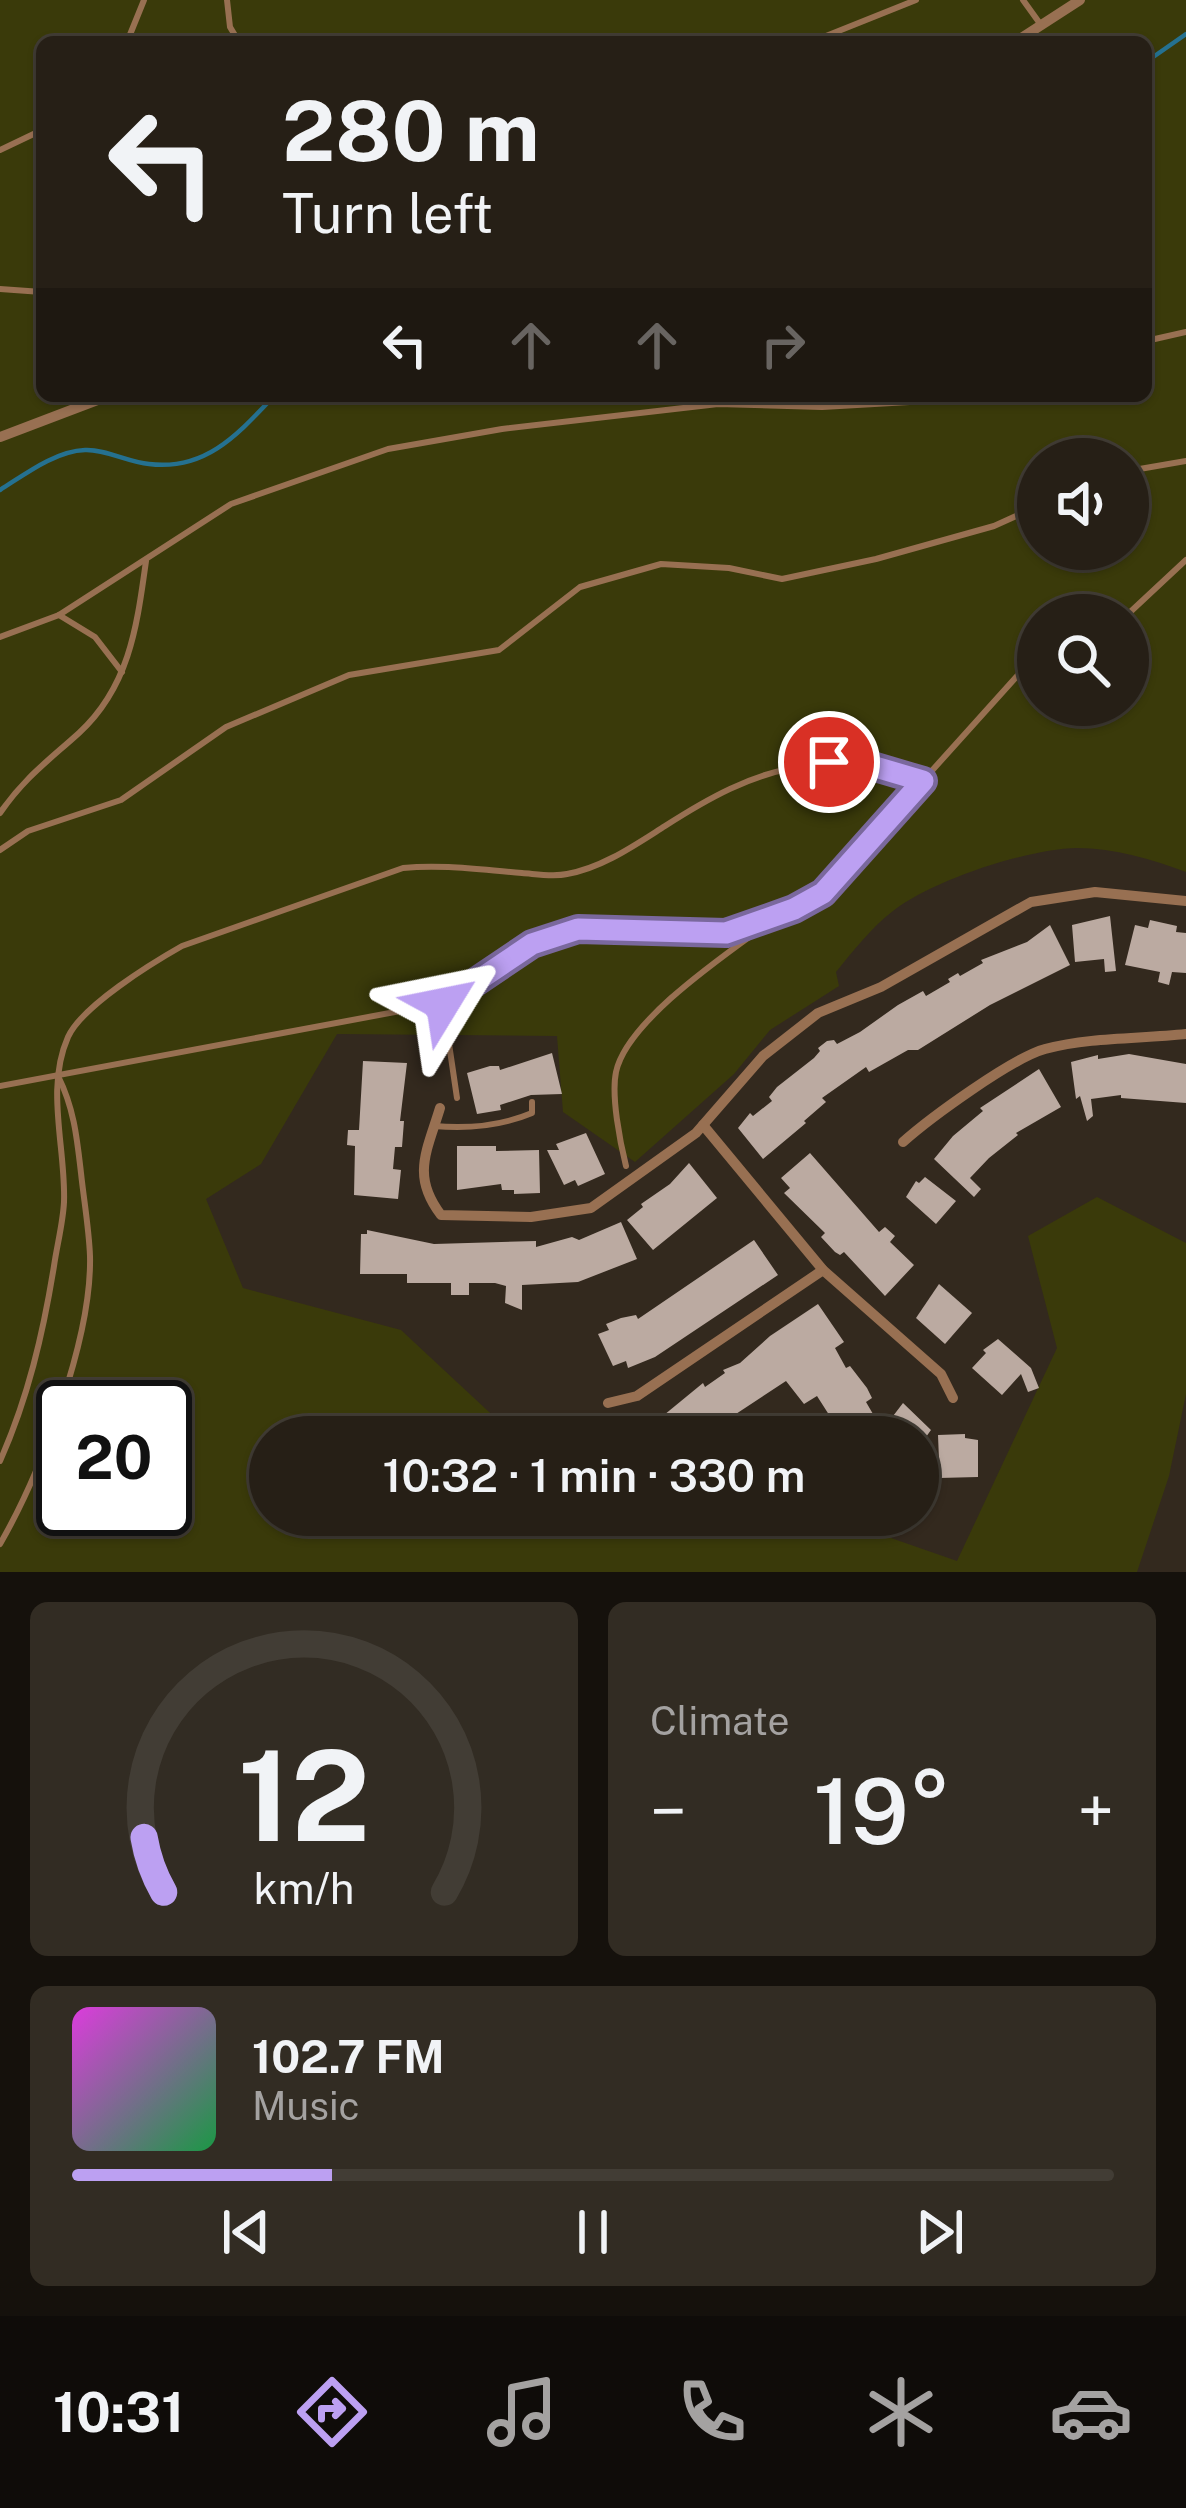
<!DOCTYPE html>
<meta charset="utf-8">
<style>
body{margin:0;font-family:"Public Sans",sans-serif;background:#322c23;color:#f1f3f6;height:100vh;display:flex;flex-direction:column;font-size:45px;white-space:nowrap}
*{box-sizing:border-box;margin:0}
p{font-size:39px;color:#a4a2a1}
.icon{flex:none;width:66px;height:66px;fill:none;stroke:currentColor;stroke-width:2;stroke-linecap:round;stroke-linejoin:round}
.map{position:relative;height:1572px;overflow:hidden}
.side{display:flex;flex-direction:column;gap:30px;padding:30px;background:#15110c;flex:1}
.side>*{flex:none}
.guide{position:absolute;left:36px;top:36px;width:1116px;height:366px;border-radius:18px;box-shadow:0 3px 9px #0004,0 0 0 3px #423d35;background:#261f16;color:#f1f3f6;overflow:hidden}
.tools{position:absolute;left:1017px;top:438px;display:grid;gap:24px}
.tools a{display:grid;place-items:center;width:132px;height:132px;border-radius:50%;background:#261f16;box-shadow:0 3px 9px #0004,0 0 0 3px #423d35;font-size:60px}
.speed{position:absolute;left:36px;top:1380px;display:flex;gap:24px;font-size:60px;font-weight:700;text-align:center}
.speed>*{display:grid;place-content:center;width:156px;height:156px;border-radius:50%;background:#261f16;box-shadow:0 3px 9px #0004,0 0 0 3px #423d35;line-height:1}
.speed .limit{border:6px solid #111;border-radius:18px;background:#fff;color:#111}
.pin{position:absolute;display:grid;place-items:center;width:102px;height:102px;color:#fff;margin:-51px;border:6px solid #fff;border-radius:50%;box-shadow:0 3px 12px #0007}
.me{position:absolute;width:132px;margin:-66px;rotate:55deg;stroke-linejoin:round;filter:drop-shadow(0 0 9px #0008)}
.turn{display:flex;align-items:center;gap:42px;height:252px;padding:0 48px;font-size:54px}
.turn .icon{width:156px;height:156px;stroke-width:2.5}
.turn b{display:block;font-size:84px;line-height:102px}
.lanes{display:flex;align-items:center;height:114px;padding:0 48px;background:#0003;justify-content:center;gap:60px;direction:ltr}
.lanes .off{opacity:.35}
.big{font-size:90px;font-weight:600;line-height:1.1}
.side .tile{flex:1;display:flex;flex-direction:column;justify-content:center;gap:18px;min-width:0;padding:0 42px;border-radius:18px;background:#322c23}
.side .dial{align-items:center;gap:0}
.dial svg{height:312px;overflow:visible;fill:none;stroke:#423d35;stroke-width:7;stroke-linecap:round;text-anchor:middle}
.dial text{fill:#f1f3f6;stroke:none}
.song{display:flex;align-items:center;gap:36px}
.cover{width:144px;height:144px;border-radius:18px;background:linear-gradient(135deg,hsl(300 70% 55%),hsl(140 70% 35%))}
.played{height:12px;border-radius:6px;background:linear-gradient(90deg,#bca0f2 25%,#423d35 25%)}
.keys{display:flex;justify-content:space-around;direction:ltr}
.heat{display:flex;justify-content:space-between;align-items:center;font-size:66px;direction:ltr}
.side .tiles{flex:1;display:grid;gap:30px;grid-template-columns:1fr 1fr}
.tile:last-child{grid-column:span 2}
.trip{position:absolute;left:249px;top:1416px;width:690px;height:120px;border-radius:60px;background:#261f16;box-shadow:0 3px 9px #0004,0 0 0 3px #423d35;font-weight:600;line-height:120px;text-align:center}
.tab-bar{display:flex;height:192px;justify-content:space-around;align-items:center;background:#0f0c09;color:#a4a2a1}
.tab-bar .icon{width:84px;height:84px}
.tab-bar .active{color:#bca0f2}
.tab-bar b{font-size:54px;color:#f1f3f6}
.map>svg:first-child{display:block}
.green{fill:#3a3a0a;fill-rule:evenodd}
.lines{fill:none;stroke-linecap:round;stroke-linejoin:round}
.stream{stroke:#257190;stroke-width:4.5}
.building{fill:#bbaaa1}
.service{stroke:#987052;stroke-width:6}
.minor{stroke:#987052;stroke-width:10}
.route-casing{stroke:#7a689d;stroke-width:30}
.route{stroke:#bca0f2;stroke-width:21}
</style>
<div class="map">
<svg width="1186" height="1572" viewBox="0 0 1186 1572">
<rect width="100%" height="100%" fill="#33291e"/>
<path class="green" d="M0 0H1186V872C1151 859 1115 848 1077 848 1027 849 933 880 893 911 871 928 854 950 836 972L839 986 770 1030 734 1074 635 1162 563 1112 557 1036 337 1034 261 1164 206 1199 243 1288 401 1330 516 1437H270V1515H825L957 1561 1057 1348 1028 1236 1097 1197 1186 1243V1394L1169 1476 1137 1572H0ZM42 42H1146V396H42ZM1038 459H1128V549H1038ZM1038 615H1128V705H1038ZM63 1407H165V1509H63Z"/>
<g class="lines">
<g class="stream">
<path d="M1146 62 1186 34"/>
<path d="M0 490C24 475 55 451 85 450 105 449 128 462 149 464 206 471 238 434 274 396"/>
</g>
</g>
<g class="building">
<path d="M1110 916 1116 971 1105 972 1104 959 1075 962 1072 925Z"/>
<path d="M1150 920 1177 926 1176 932 1186 933V973L1172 972 1169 985 1158 982 1160 972 1125 965 1135 925 1148 928Z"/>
<path d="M1050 925 1070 965 990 1005 918 1050H908L869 1072 866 1067 822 1098 826 1102 804 1121 806 1123 763 1159 738 1128 750 1113 753 1116 772 1101 769 1097 777 1087 814 1058 820 1051 818 1048 827 1041 834 1040 837 1044 860 1032 898 1005 923 991 926 996 950 982 948 979 958 973 960 976 983 963 981 960 1027 942Z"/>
<path d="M552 1053 562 1094 531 1095 500 1105 501 1110 477 1114 467 1073 490 1066H499L500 1070Z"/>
<path d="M1129 1054 1186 1064V1103L1121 1098V1095L1091 1099 1093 1116 1087 1121 1080 1096 1076 1099 1071 1062 1098 1055V1059Z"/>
<path d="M363 1061 407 1063 400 1121H404L402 1147H395L393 1169 401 1170 398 1199 354 1195 355 1146 347 1145 348 1130H359Z"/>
<path d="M1039 1069 1061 1107 1016 1133 1018 1135 989 1158 970 1178 981 1189 974 1197 934 1159 953 1136 983 1111 980 1108Z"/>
<path d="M586 1133 605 1174 578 1186 575 1180 564 1185 547 1150H559L556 1144Z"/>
<path d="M457 1146H496V1151L539 1150 540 1193 514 1194V1190H502L501 1184 457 1190Z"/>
<path d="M810 1153 879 1232 885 1227 895 1236 890 1242 914 1265 885 1296 844 1252 840 1255 835 1252 821 1237 825 1233 784 1193 790 1188 781 1178Z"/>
<path d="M689 1163 717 1198 653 1250 627 1220 643 1207 641 1204 670 1184Z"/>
<path d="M925 1177 956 1201 936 1224 906 1197 916 1181 919 1183Z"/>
<path d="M621 1222 637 1259 578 1282 522 1285V1310L505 1303 506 1286 495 1283H469V1295H451V1283H407V1274H360L361 1234H367V1230L434 1244 536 1241V1247L572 1237 579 1240Z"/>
<path d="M754 1240 778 1275 655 1357 628 1368 626 1361 613 1366 598 1334 609 1330 606 1324 621 1318 636 1315 638 1319Z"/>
<path d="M939 1284 972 1313 945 1344 916 1318Z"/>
<path d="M818 1304 844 1342 835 1348 846 1368 850 1366 867 1388 872 1398 866 1402 873 1414 840 1432 817 1396 804 1404 786 1381 701 1437H645L640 1431 648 1425 645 1422 664 1415 703 1383 705 1387 725 1373 723 1370 740 1363 770 1336Z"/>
<path d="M998 1339 1031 1368 1039 1388 1028 1392 1021 1374 1002 1395 972 1368 986 1353 983 1350Z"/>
<path d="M903 1403 931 1430 918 1448V1437H877Z"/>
<path d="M965 1434V1438L978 1440V1477L939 1478V1472L922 1473V1461L939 1460 938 1435Z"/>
</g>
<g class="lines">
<g class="service">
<path d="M227 0 230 27 239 42"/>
<path d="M1023 0 1041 25"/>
<path d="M127 42 144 0"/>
<path d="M811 42 916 0"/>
<path d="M0 150 42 130"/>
<path d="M0 289 42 292"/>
<path d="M1146 341 1186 332"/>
<path d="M1128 471 1186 461"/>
<path d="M59 615 95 637 122 672"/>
<path d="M1127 615 1186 560"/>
<path d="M0 637 59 615 231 504 388 449 502 429 718 404 822 407 927 401 954 396"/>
<path d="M0 813C25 777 48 761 79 733 130 686 137 625 146 561"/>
<path d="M0 850 28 831 121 800 226 727 349 675 499 650 580 587 661 564 729 568 782 579 876 559 994 526 1038 506"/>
<path d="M443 1003 457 1098"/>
<path d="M0 1086 443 1003 532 944 578 929 726 933 778 916 822 893 1026 666 1038 660"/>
<path d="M434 1126C467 1129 501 1126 532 1113V1102"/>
<path d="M626 1166C620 1142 611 1096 616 1072 627 1020 728 953 770 922"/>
<path d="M0 1461C28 1398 43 1334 54 1266 57 1245 63 1223 64 1202 66 1148 45 1089 68 1037 82 1006 152 963 182 946L403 868C443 864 482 870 522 873 536 874 553 877 567 874 602 868 635 845 665 826 760 765 814 750 924 780"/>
<path d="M0 1544C41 1473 92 1338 90 1256 89 1229 84 1201 81 1173 77 1138 74 1108 58 1076"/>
</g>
<g class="minor">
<path d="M1015 42 1080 0"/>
<path d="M0 437 108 396"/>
<path d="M440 1108C427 1151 411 1176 441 1215L531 1217 591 1208 696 1133 763 1056 818 1013 881 987 1031 902 1095 892 1186 901"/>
<path d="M703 1125 823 1270 941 1374 953 1398"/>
<path d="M903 1142C930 1118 1012 1058 1045 1049 1091 1037 1139 1039 1186 1034"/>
<path d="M608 1403 637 1396 823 1270"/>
</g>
</g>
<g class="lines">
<defs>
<path id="route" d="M443 1004 532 944 578 929 726 933 794 909 823 893 923 781 872 766 829 762"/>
</defs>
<use href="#route" class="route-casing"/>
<use href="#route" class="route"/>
</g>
</svg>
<div class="tools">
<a><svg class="icon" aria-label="sound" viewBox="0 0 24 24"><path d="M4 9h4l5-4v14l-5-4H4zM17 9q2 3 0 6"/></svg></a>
<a><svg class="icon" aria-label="search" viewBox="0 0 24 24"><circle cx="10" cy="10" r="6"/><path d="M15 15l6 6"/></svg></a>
</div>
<div class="speed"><div class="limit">20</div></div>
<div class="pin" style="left:829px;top:762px;background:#d93025"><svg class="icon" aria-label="arrive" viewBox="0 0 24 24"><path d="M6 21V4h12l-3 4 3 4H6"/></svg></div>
<svg class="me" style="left:443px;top:1004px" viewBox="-20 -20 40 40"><path d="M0-17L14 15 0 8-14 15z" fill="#bca0f2" stroke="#fff" stroke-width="4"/></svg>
<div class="trip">10:32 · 1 min · 330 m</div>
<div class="guide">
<div class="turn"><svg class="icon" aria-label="left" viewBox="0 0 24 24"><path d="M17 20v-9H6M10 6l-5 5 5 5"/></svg><div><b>280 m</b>Turn left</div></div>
<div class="lanes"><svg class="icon" aria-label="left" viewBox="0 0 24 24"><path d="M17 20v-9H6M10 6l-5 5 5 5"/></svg><svg class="icon off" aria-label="ahead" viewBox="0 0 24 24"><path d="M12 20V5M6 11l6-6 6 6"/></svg><svg class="icon off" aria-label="ahead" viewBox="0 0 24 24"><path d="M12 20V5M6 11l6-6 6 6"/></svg><svg class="icon off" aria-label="right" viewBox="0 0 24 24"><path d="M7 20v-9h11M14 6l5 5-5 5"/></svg></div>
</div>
</div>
<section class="side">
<div class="tiles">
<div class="tile dial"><svg viewBox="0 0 100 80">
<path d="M14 69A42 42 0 1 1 86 69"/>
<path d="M14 69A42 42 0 0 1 9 55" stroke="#bca0f2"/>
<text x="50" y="56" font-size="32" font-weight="700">12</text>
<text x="50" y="72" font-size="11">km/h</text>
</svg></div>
<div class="tile"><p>Climate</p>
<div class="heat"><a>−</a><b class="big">19°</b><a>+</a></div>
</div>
<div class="tile">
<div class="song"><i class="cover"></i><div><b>102.7 FM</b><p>Music</p></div></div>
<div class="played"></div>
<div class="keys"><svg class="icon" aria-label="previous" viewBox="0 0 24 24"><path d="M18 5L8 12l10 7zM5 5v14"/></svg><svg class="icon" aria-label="pause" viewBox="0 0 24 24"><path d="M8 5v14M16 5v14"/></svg><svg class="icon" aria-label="next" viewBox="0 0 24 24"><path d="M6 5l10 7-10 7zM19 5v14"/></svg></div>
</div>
</div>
</section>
<nav class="tab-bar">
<b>10:31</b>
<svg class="icon active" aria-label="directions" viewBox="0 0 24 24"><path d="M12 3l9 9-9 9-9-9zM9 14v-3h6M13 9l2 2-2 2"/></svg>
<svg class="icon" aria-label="music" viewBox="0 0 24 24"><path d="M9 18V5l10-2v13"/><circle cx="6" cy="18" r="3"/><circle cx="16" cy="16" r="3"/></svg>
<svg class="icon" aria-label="phone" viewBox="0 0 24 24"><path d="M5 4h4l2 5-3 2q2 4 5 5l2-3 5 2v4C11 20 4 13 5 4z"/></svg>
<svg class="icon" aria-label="climate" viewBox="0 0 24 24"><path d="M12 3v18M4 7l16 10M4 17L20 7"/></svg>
<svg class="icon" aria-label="car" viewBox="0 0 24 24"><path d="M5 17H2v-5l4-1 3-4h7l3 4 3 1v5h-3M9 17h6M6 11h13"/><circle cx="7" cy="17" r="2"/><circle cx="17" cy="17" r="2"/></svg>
</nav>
